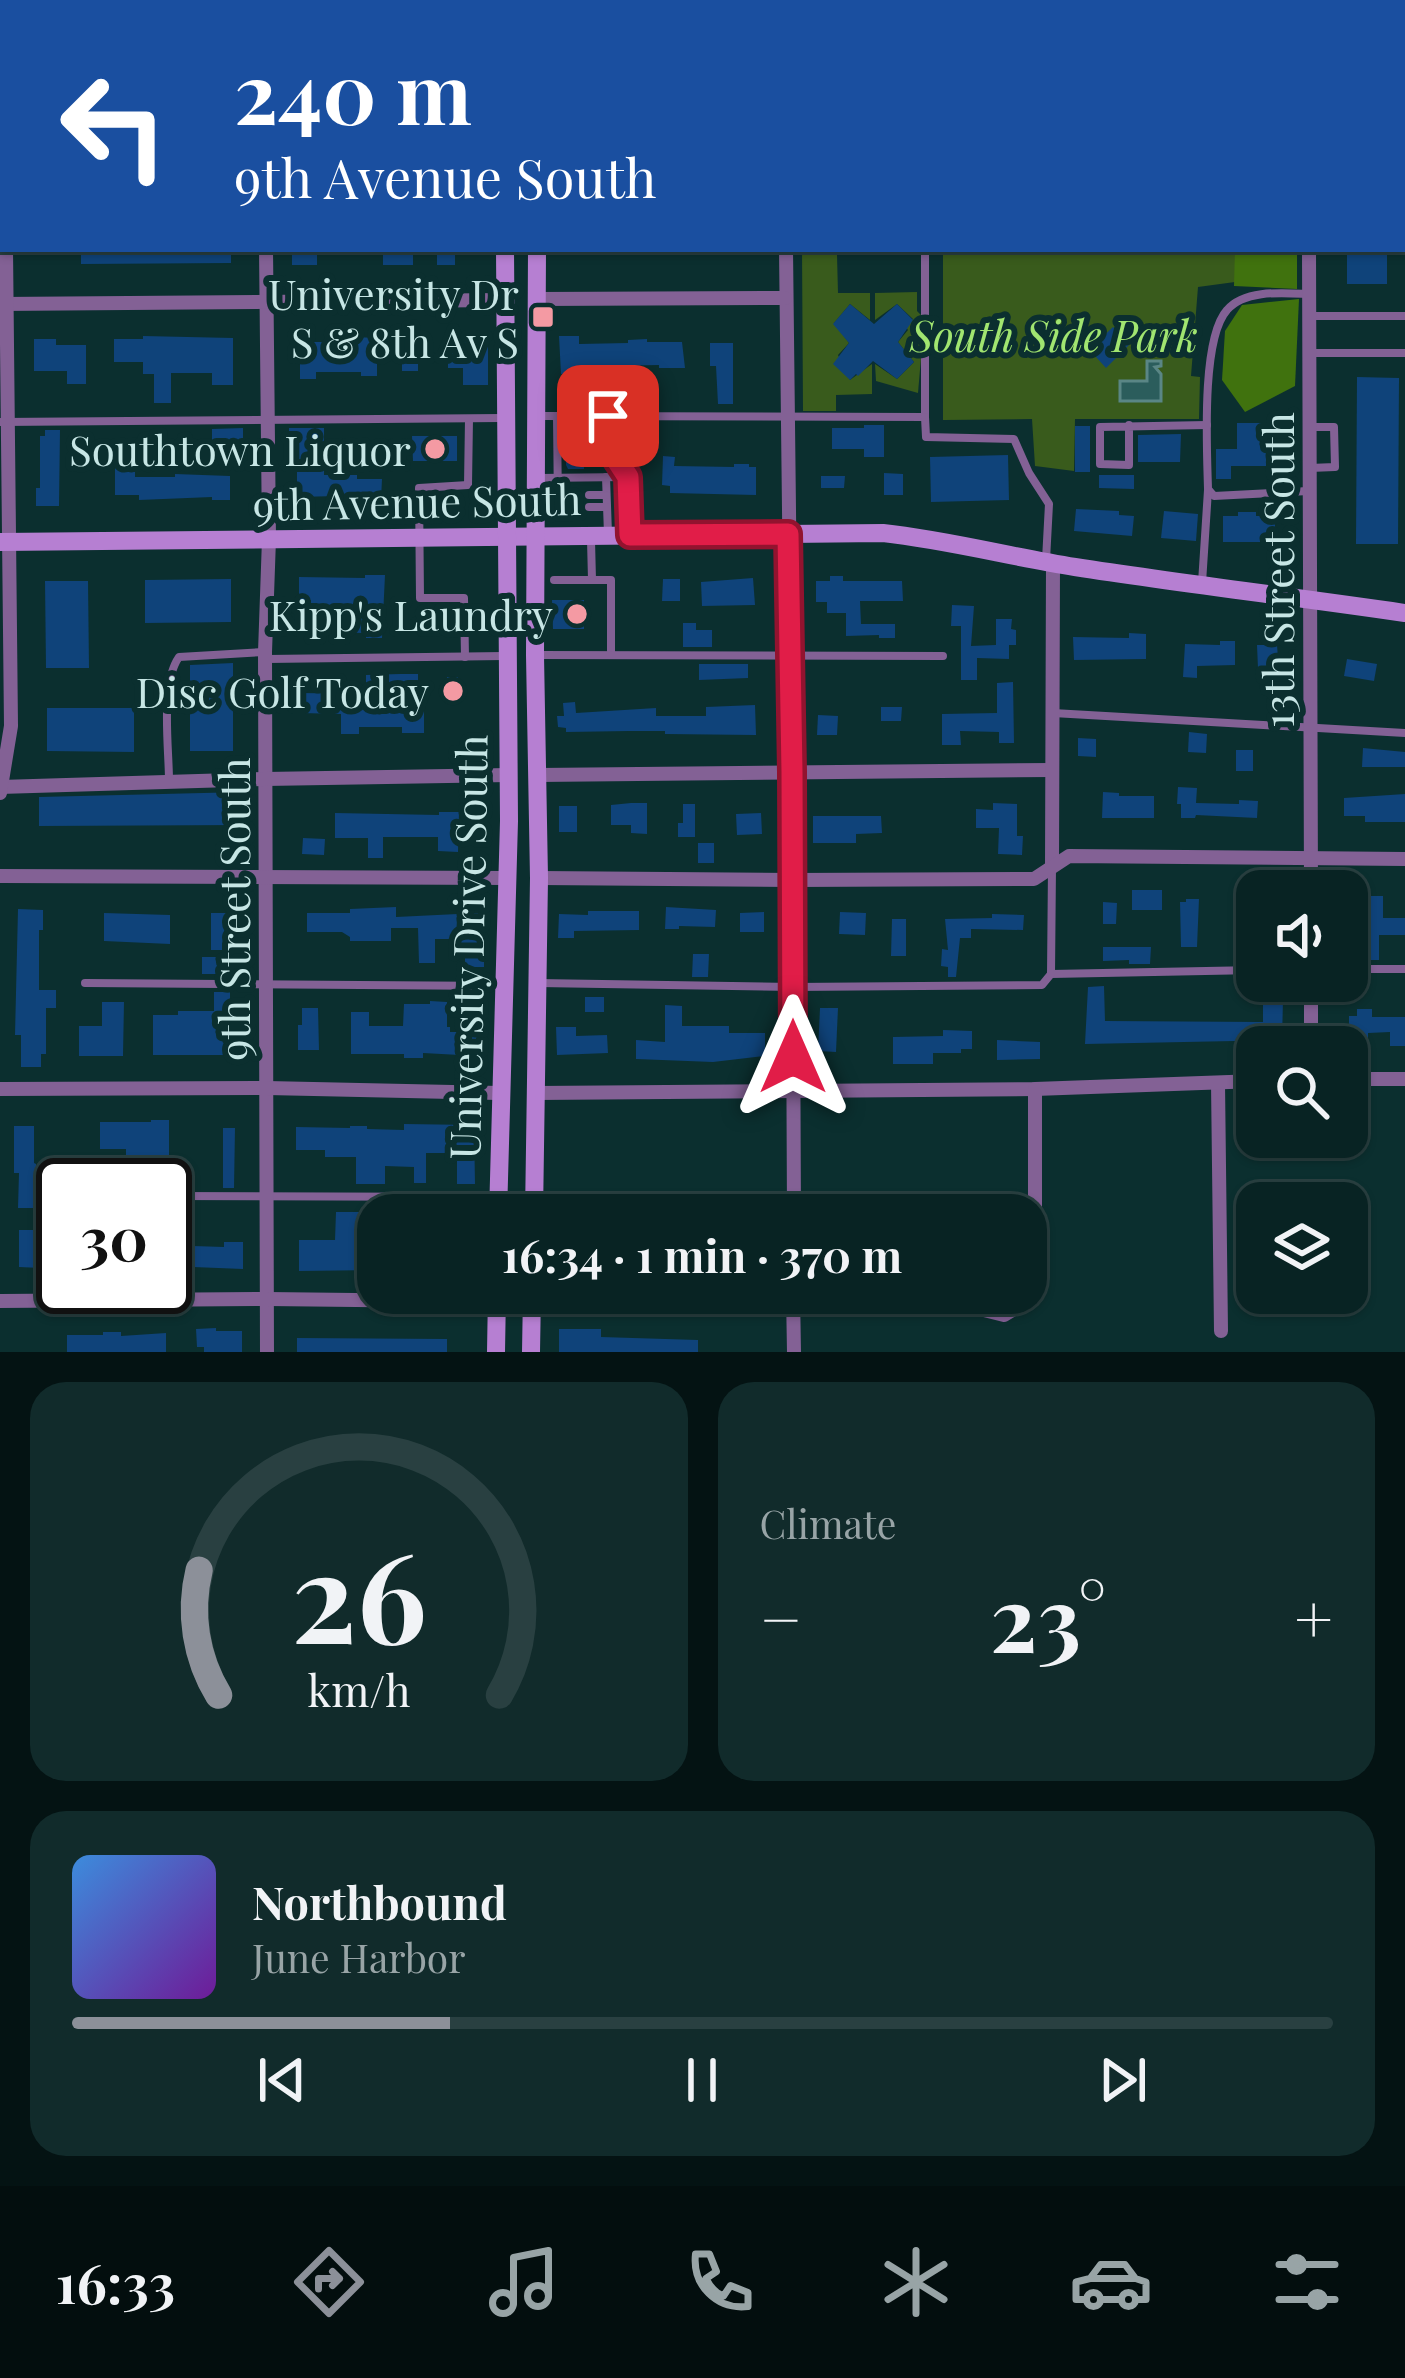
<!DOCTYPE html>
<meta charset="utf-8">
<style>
body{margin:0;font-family:"Playfair Display",serif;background:#112b2b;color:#f1f3f6;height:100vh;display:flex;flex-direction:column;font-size:45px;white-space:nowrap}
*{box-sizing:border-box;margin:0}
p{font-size:39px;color:#98a4a6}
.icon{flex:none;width:66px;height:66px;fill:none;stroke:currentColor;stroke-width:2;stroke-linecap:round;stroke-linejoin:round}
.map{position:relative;height:1352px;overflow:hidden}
.side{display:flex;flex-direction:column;gap:30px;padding:30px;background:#041313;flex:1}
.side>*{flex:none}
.hud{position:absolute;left:0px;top:0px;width:1407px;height:252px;box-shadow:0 3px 9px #0004,0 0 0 3px #294041;background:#1a4fa0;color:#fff;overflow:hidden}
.controls{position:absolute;left:1236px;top:870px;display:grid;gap:24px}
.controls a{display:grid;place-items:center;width:132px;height:132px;border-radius:24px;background:#082323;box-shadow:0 3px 9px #0004,0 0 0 3px #294041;font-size:60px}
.speed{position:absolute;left:36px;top:1158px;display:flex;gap:24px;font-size:60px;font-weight:700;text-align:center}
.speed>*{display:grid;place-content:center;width:156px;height:156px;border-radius:50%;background:#082323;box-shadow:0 3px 9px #0004,0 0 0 3px #294041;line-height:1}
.speed .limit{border:6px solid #111;border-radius:18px;background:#fff;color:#111}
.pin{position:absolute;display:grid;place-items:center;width:102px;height:102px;color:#fff;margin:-51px;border-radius:24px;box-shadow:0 6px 18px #0006}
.me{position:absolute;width:132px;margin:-66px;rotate:0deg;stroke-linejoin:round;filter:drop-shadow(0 0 9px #0008)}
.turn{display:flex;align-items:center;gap:42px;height:252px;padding:0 36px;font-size:54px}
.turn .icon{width:156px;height:156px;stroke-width:2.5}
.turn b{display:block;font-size:84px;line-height:102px}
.big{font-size:90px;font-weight:700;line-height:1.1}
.side .card{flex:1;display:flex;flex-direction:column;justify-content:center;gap:18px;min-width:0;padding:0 42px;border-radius:36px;background:#112b2b}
.side .dial{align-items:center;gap:0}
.dial svg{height:312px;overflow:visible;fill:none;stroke:#294041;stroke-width:7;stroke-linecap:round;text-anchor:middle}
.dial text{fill:#f1f3f6;stroke:none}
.song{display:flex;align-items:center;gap:36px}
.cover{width:144px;height:144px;border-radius:18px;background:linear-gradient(135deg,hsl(210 70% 55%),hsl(280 70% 35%))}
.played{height:12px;border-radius:6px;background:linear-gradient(90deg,#8c9099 30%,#294041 30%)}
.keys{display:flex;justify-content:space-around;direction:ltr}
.heat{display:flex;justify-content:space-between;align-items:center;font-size:66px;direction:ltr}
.side .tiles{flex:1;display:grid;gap:30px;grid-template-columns:1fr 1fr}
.card:last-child{grid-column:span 2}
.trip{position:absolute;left:357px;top:1194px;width:690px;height:120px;border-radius:36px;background:#082323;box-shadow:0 3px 9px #0004,0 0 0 3px #294041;font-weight:700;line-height:120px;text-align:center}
.tab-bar{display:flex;height:192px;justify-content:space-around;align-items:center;background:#030e0e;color:#98a4a6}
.tab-bar .icon{width:84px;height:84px}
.tab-bar .selected{color:#8c9099}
.tab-bar b{font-size:54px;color:#f1f3f6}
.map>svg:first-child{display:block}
.green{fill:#395b1c}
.forest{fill:#40720e}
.water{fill:#2b5d5c;stroke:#5a8685;stroke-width:3}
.building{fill:#0f437a}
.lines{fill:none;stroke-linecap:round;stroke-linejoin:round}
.lane{stroke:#836195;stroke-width:8}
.street{stroke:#836195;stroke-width:14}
.secondary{stroke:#b67fd2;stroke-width:18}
.route-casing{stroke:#92132f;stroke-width:30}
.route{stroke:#e11d48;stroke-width:21}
.poi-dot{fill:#f49aa3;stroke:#0b2f2f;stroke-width:4.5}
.labels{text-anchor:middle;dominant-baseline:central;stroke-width:12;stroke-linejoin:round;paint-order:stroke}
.poi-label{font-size:42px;fill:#c7e6e5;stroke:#0b2f2f;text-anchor:end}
.park-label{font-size:42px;font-style:italic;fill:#a1e570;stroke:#0b2f2f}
.street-label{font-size:42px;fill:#c7e6e5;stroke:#0b2f2f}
</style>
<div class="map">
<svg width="1405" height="1352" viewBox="0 0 1405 1352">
<rect width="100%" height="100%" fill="#0b2f2f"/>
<g class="green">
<path d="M802 249H907V255H837L838 293H870V320L850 304 834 323 849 343 838 355 850 380 872 364V394L836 395V411H803Z"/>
<path d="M943 249H1288L1289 288 1235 282 1198 287 1191 376 1200 377 1199 419H1075L1074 471 1035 466 1032 419 943 420Z"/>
<path d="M917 292V311L922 316V328L918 331 921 358 918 393 876 381 875 364 897 379 914 362 898 342 908 330 906 327 913 319 897 304 875 320V293Z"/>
</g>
<g class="forest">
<path d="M1235 249H1297V289L1234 286Z"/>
<path d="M1299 299 1295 386 1245 412 1222 380 1225 331 1242 305Z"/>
</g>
<path class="water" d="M1147 361H1161V366L1155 367 1161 374V401H1120V381H1147Z"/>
<g class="building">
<path d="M81 249H231V263L81 264Z"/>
<rect x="292" y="249" width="25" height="16"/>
<rect x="383" y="249" width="30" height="16"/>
<rect x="437" y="249" width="18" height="16"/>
<rect x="1347" y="255" width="40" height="29"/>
<path d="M850 304 874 324 897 304 913 320 898 342 914 362 897 379 873 361 858 376 856 374 850 380 833 364 849 343 833 324Z"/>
<path d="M1113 327 1130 344 1106 368 1086 346 1095 344Z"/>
<path d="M448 334H488V385H463V368H448Z"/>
<path d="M143 336 233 338V385H212V373H171V403H154V374H143V362H114V339H143Z"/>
<path d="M330 336 377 338V376H361V372H316V379H300V342H330Z"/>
<path d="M559 336H579V344L628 343V340L647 339V342H682L685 368H659V365L609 366 606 369V397H589V373L561 374Z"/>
<path d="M34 339H56V345H86V384H67V371H34Z"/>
<path d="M710 343H733V404H718L716 366H710Z"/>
<rect x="402" y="346" width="16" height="25"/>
<path d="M1357 377 1399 378 1398 544H1356Z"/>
<path d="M1237 423H1266V466H1231V479H1216V449H1237Z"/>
<path d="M565 425H584V469H568L566 465Z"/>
<path d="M864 425H884V457H864V449H832V428H864Z"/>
<rect x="1075" y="426" width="15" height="46"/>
<path d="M243 428V443H231L230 454H212V429Z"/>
<path d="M289 428H324V445H311V470H324V475H357V479H382L381 500 338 501V496L297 497V447H289Z"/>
<path d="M45 430H60L59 506H36V488H40V436H45Z"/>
<path d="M1181 434 1180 462H1138V435Z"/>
<path d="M412 436H457V461H413Z"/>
<path d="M1008 455 1009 500 931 502 930 457Z"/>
<path d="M663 456 675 457 674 466 734 467V464H749V467H756V495L670 493V486L662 485Z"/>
<path d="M115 458H135V477H175V474L230 476V500H212V497L139 500V495H115Z"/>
<path d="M884 473 903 474V495H884Z"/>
<path d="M1099 475H1134V489L1099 488Z"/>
<path d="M821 476H845L844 488H821Z"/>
<path d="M1076 509 1119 511V515L1134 516 1132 536 1074 531Z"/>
<path d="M1164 511 1198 514 1196 541 1161 538Z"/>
<path d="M1238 512H1256V516H1275V542H1223V516H1238Z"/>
<path d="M365 575H385L382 638H366V633L311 632V600H299V577L365 578Z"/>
<path d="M830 576H843V581H902L903 601H860L861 624H895V638H879V635L846 636V613H827V602H816V581H830Z"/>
<path d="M753 578 755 605 702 606 701 582Z"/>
<path d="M231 579V622L145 623V580Z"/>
<path d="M663 579H680V601H662Z"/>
<path d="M45 581H88L89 668H46Z"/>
<path d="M552 600H584V629H553Z"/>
<path d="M952 605 974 606 971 646 996 645V619H1012L1011 629 1016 630V645H1009V659L977 658V680H961V626H951Z"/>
<path d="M683 623H696V630H712V647H683Z"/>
<path d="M1129 633 1146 634V659L1074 660 1073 637 1129 638Z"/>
<path d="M1220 641H1235V665L1197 666V678L1183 677 1185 644 1220 645Z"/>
<path d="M1257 645H1277L1278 658H1287V676L1273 677V668L1258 669Z"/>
<path d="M1347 659 1377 664 1374 681 1344 676Z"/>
<path d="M233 663V751H190V665Z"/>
<path d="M699 664H748V678L699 680Z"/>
<path d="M400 674H418V696H424V733H402V727H359V734H341V714L301 713V693L366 694V675Z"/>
<path d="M447 677H458L459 703H447Z"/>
<path d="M1013 682 1014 743H999V732L960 731 961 745H942V714L997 713V683Z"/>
<path d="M575 702 576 713 656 708V716H706V707L755 705 756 735 665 734V731H629L566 732V728L558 727 557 716H564L563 703Z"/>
<path d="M881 707H902L901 721H881Z"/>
<path d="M47 708H134V752L47 751Z"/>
<path d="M818 715 838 716 837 735H817Z"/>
<path d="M1189 732 1207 734 1206 753 1188 752Z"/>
<path d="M1078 738 1096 739V757L1078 756Z"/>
<path d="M1363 748 1405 752V767H1362Z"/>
<rect x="1236" y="750" width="17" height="21"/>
<path d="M1178 787 1197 788 1196 803 1239 804V800L1258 801 1257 818 1196 815 1195 818H1181V804H1177Z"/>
<path d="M244 792V825L39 826V797Z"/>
<path d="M1103 792 1119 793V796H1154V818H1102Z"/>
<path d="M1405 794V822H1365V816H1344V798Z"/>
<path d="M631 803H647V834L631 833V825H611V805Z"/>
<path d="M993 803 1017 804V836H1023L1022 855 998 854 999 828H976V809L993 810Z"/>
<path d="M683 804H695V837H678V823H683Z"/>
<rect x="559" y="806" width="18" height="26"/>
<path d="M439 812H459L458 852 438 851V837H383V858H368V838H335V813L439 815Z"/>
<path d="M761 813 762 834 737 835 736 814Z"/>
<path d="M813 816H881L882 833 856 834V843H813Z"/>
<path d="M303 838 325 839 324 855 302 854Z"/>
<rect x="698" y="843" width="16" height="20"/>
<rect x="1132" y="890" width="30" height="20"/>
<path d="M1347 896H1383V918H1405V935H1379V960H1362L1365 912H1347Z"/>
<path d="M1186 899H1199L1197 947H1181L1180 902H1186Z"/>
<path d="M1103 902 1117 903 1116 924H1103Z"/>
<path d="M396 907V917L478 913V948H484V967H465V945H459V939H435V963H419L418 928H391V941H350V937L342 932H307V913H350V909Z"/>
<path d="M666 907 716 910 715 927 679 926V929H665Z"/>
<path d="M18 909 43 910V930H39V990H56V1008H46V1054H41V1067H21V1035H15Z"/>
<path d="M588 911H639V930L574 931V938H558L559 914 588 915Z"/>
<path d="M764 912V932H740V913Z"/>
<path d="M840 912 866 913 865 935 839 934Z"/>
<path d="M104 913 170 915V944L104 941Z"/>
<rect x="211" y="913" width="19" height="37"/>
<path d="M992 914 1024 915 1023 930 971 929V938H960L956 977H948V967L941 966 942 949 948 950 945 919 992 918Z"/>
<path d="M892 919H906V956H891Z"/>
<path d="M1103 947H1151L1150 964H1129V960L1103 961Z"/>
<path d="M693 954H709L708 977H692Z"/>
<rect x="202" y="957" width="17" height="17"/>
<path d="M1104 986 1105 1021 1263 1022V1000H1283L1282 1040 1085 1044 1088 987Z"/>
<path d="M214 992H230V1027H238V1055H153V1015H178V1011H214Z"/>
<rect x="585" y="997" width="19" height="15"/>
<path d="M430 1001 447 1002V1027H450V1032H478V1056L423 1053V1058H404V1054H351V1012H369V1026H403L404 1004H430Z"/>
<path d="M102 1002H124L123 1056H79V1026H102Z"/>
<path d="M665 1005 682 1006V1026H729V1033H765V1056L713 1062 636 1059V1040L665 1042Z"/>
<path d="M302 1008H318L319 1050H298V1025H302Z"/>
<path d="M820 1008H838L836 1052 818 1051Z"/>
<path d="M1357 1009H1372V1017H1405V1046H1390V1032L1368 1033V1047H1349V1016H1357Z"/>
<path d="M556 1027H576V1036L607 1035 608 1053 557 1055Z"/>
<path d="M943 1030 972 1031V1049H961V1053H933V1064H893V1037L943 1036Z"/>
<path d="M997 1040 1040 1042V1059L997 1060Z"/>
<path d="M151 1120H169V1160H146V1185H126V1149H100V1122H151Z"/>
<path d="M404 1124 474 1125 475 1184H457V1153H426V1183H414V1167L385 1166V1184H356V1157H325V1150H296V1127L350 1128V1126H367V1129L404 1130Z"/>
<path d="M14 1126H34V1163L36 1164V1175H39L38 1208H18L19 1173H14Z"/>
<path d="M223 1128H235L234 1188H223Z"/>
<path d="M336 1212H378V1270L299 1271V1240H335Z"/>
<path d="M19 1230H38V1243L63 1244V1269L19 1267Z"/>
<path d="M174 1239H193V1246L224 1247V1242H243V1269L193 1267V1271H174Z"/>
<path d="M216 1328V1331H242V1352H204V1347H197L196 1329Z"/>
<path d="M559 1329H601V1337L698 1340V1352H559Z"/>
<path d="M103 1332H121V1336L166 1333V1352H67V1335H103Z"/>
<path d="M297 1338 447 1339V1352H297Z"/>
</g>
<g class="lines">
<g class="lane">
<path d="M410 3V0"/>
<path d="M956 3V0"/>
<path d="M0 185H3"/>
<path d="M1311 316H1405"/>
<path d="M1311 353H1405"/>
<path d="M538 416 925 417V249"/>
<path d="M557 416 558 508H569"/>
<path d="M607 416 609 448 628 477 630 534"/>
<path d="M925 417 926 437 1014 439 1029 473 1049 504 1046 560"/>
<path d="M0 422 502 418"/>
<path d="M1129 425V465L1100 464V427L1207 425"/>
<path d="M1310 427H1334L1335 467 1310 468"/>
<path d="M606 477 608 534"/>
<path d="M539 478 626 477"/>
<path d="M1308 491 1214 496 1208 489C1207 449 1201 339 1227 310 1245 289 1284 293 1309 294"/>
<path d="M589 495H606"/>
<path d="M589 507H607"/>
<path d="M591 540 592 580"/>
<path d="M554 580H611V655"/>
<path d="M1202 583 1208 490"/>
<path d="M537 655 943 656"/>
<path d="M465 657 464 598H420L419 488 468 485 469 419"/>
<path d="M267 659 504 656"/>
<path d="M1053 713 1405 733"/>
<path d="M169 781C169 747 160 684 179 657L264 652"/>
<path d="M1347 969H1405"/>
<path d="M1051 974 1257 970"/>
<path d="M85 983 503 986"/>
<path d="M538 983 792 987 1042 985 1051 974 1052 867"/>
<path d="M165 1196 498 1197"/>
<path d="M536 1198 936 1202"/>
</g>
<g class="street">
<path d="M4 0V3"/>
<path d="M264 0V3"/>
<path d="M786 0V3"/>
<path d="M1307 0V3"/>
<path d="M0 68H3"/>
<path d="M266 249 269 539 265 652 267 1352"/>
<path d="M786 249 792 772 794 1215"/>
<path d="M1309 249 1311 891"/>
<path d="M538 299 785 298"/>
<path d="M0 304 505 300"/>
<path d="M538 775 1052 770"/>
<path d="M0 787 265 779 509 775"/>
<path d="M0 793 11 726 6 249"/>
<path d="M1052 865 1053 563"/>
<path d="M0 876 508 878"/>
<path d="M539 878 792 880 1034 879 1069 856 1405 859"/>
<path d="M1311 981V1047"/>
<path d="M1347 1079H1405"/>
<path d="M1218 1083 1221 1331"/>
<path d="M0 1089 267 1088 499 1093"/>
<path d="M536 1093 1035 1089 1257 1081"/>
<path d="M793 1293 794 1352"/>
<path d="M0 1301 267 1299 777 1305 956 1303 1004 1315 1035 1296V1089"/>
</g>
<g class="secondary">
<path d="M533 0V3"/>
<path d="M504 3V0"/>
<path d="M0 542 883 533C948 540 1011 557 1075 567 1185 584 1295 597 1405 613"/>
<path d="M498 1215 509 821 505 249"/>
<path d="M534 1215 539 878 535 655 537 249"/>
<path d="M496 1352 497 1293"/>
<path d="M531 1352 532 1293"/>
</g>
</g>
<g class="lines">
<defs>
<path id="route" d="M608 416 609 448 628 477 630 535 788 534 792 772 793 1057"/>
</defs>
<use href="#route" class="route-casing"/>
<use href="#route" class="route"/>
</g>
<g class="poi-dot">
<rect x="531" y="305" width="24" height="24" rx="6"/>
<circle cx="435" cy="449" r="12"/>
<circle cx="577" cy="614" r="12"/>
<circle cx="453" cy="691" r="12"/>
</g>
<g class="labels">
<g class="poi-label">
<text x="519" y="293">University Dr<tspan x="519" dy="48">S &amp; 8th Av S</tspan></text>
<text x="411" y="449">Southtown Liquor</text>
<text x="553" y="614">Kipp's Laundry</text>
<text x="429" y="691">Disc Golf Today</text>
</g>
<g class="park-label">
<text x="1054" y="335">South Side Park</text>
</g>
<g class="street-label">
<text transform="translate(417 501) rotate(-1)">9th Avenue South</text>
<text transform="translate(1277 570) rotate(-90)">13th Street South</text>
<text transform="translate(233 909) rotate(-90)">9th Street South</text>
<text transform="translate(467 947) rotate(-89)">University Drive South</text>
</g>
</g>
</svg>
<div class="controls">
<a><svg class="icon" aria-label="sound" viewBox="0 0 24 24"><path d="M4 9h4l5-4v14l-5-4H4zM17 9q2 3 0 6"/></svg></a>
<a><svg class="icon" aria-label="search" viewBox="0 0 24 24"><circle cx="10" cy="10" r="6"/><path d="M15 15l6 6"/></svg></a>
<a><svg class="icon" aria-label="layers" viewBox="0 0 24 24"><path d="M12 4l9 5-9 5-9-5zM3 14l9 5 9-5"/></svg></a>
</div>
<div class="speed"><div class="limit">30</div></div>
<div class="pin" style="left:608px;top:416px;background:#d93025"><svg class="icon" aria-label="arrive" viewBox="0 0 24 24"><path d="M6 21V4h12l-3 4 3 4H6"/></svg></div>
<svg class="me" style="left:793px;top:1057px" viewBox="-20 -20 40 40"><path d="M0-17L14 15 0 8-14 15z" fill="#e11d48" stroke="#fff" stroke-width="4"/></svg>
<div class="trip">16:34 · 1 min · 370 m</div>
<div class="hud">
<div class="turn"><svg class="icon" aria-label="left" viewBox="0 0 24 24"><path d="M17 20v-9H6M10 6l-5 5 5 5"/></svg><div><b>240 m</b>9th Avenue South</div></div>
</div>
</div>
<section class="side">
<div class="tiles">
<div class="card dial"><svg viewBox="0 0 100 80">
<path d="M14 69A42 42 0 1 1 86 69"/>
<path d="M14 69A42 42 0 0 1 9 37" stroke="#8c9099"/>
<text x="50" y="56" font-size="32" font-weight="700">26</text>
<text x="50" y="72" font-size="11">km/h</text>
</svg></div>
<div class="card"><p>Climate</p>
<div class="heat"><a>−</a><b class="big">23°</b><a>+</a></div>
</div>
<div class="card">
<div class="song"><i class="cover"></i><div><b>Northbound</b><p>June Harbor</p></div></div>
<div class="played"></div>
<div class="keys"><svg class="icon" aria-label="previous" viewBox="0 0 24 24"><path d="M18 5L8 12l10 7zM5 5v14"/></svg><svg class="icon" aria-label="pause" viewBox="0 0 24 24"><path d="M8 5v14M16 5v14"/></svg><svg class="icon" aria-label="next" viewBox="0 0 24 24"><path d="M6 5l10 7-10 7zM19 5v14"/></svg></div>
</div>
</div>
</section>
<nav class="tab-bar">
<b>16:33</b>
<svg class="icon selected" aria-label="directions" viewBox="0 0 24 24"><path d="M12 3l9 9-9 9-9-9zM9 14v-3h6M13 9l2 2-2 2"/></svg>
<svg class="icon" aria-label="music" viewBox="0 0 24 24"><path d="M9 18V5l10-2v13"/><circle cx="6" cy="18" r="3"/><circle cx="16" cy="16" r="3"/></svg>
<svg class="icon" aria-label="phone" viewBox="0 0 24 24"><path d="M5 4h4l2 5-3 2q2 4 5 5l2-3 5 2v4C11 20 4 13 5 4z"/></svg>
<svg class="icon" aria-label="climate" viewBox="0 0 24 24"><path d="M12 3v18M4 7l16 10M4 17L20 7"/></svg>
<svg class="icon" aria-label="car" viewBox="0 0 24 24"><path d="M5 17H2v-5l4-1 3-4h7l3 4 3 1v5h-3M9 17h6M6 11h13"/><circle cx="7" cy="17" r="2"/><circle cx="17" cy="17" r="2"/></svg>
<svg class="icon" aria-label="filters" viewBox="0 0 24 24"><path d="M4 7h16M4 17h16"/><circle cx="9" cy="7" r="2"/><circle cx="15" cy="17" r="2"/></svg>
</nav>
